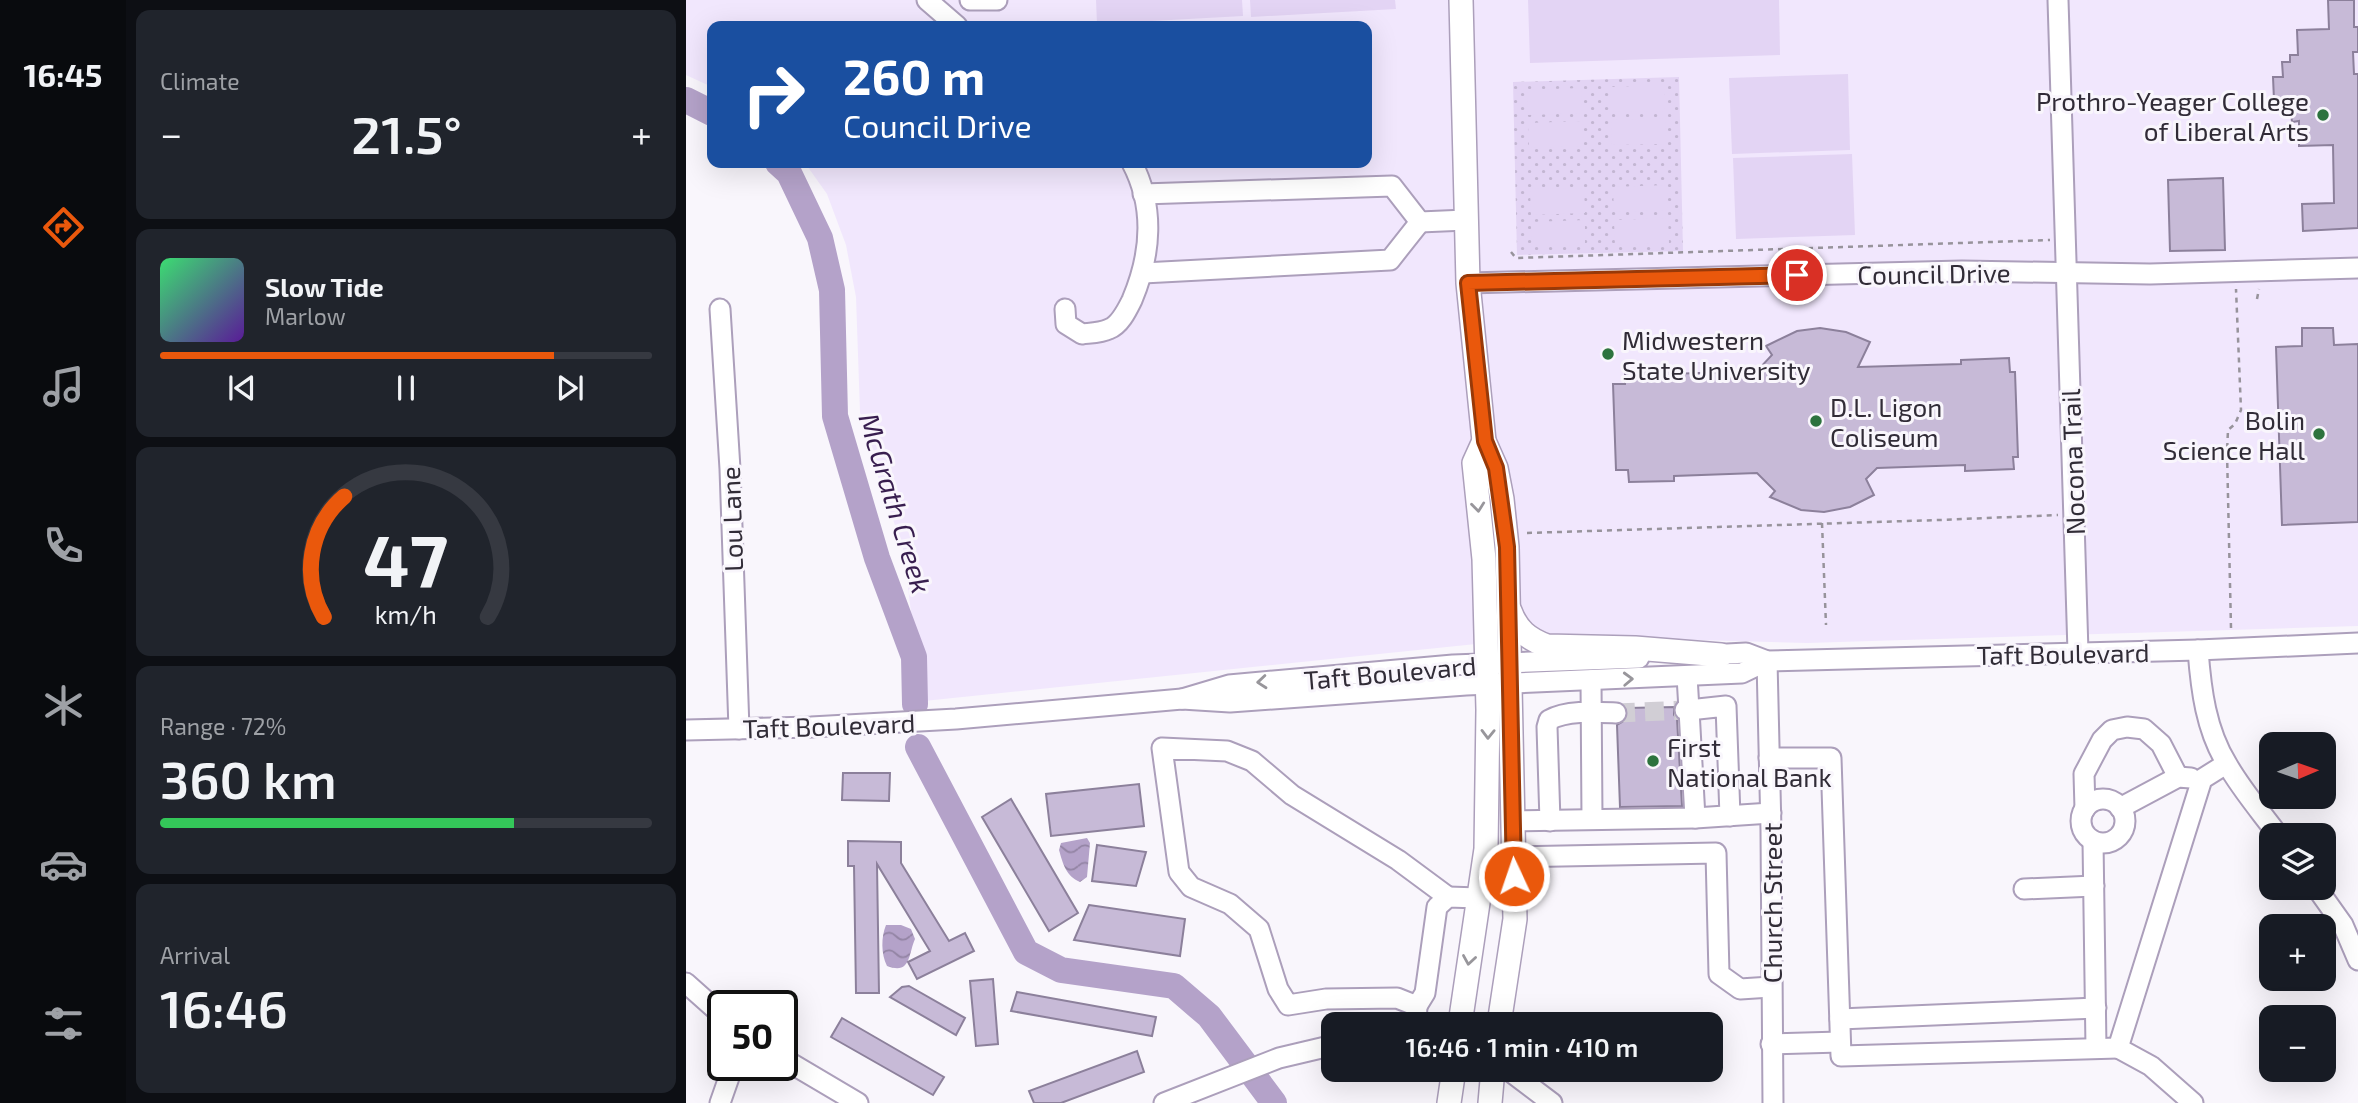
<!DOCTYPE html>
<meta charset="utf-8">
<style>
body{margin:0;font-family:"Exo 2",sans-serif;background:#20242c;color:#f1f3f6;height:100vh;display:flex;flex-direction:column;font-size:26px;white-space:nowrap}
*{box-sizing:border-box;margin:0}
p{font-size:23px;color:#9ea1a6}
.icon{flex:none;width:38px;height:38px;fill:none;stroke:currentColor;stroke-width:2;stroke-linecap:round;stroke-linejoin:round}
.map{position:relative;flex:1;overflow:hidden}
.panel{display:flex;flex-direction:column;gap:10px;padding:10px;background:#0d0f14;width:560px}
.panel>*{flex:none}
.top-card{position:absolute;left:21px;top:21px;width:665px;height:147px;border-radius:14px;box-shadow:0 7px 28px #0002;background:#1a4fa0;color:#fff;overflow:hidden}
.needle{width:46px;rotate:88deg}
.tools{position:absolute;left:1573px;top:732px;display:grid;gap:14px}
.tools a{display:grid;place-items:center;width:77px;height:77px;border-radius:14px;background:#171b24;box-shadow:0 7px 28px #0002;font-size:35px}
.speed{position:absolute;left:21px;top:990px;display:flex;gap:14px;font-size:35px;font-weight:700;text-align:center}
.speed>*{display:grid;place-content:center;width:91px;height:91px;border-radius:50%;background:#171b24;box-shadow:0 7px 28px #0002;line-height:1}
.speed .limit{border:4px solid #111;border-radius:10px;background:#fff;color:#111}
.pin{position:absolute;display:grid;place-items:center;width:60px;height:60px;color:#fff;margin:-30px;border:4px solid #fff;border-radius:50%;box-shadow:0 2px 7px #0007}
.me{position:absolute;width:77px;margin:-38px;rotate:357deg;stroke-linejoin:round;filter:drop-shadow(0 0 5px #0008)}
.turn{display:flex;align-items:center;gap:24px;height:147px;padding:0 21px;font-size:32px}
.turn .icon{width:91px;height:91px;stroke-width:2.5}
.turn b{display:block;font-size:49px;line-height:60px}
.big{font-size:52px;font-weight:600;line-height:1.1}
.panel .card{flex:1;display:flex;flex-direction:column;justify-content:center;gap:10px;min-width:0;padding:0 24px;border-radius:14px;background:#20242c}
.panel .dial{align-items:center;gap:0}
.dial svg{height:182px;overflow:visible;fill:none;stroke:#363941;stroke-width:7;stroke-linecap:round;text-anchor:middle}
.dial text{fill:#f1f3f6;stroke:none}
.song{display:flex;align-items:center;gap:21px}
.cover{width:84px;height:84px;border-radius:10px;background:linear-gradient(135deg,hsl(140 70% 55%),hsl(270 70% 35%))}
.played{height:7px;border-radius:4px;background:linear-gradient(90deg,#ea580c 80%,#363941 80%)}
.keys{display:flex;justify-content:space-around;direction:ltr}
.heat{display:flex;justify-content:space-between;align-items:center;font-size:38px;direction:ltr}
.charge{height:10px;border-radius:5px;background:linear-gradient(90deg,#34c759 72%,#363941 0)}
.trip{position:absolute;left:635px;top:1012px;width:402px;height:70px;border-radius:14px;background:#171b24;box-shadow:0 7px 28px #0002;font-weight:600;line-height:70px;text-align:center}
main{display:flex;flex:1;min-height:0}
.tabs{display:flex;flex-direction:column;width:126px;justify-content:space-around;align-items:center;background:#090b0e;color:#9ea1a6}
.tabs .icon{width:49px;height:49px}
.tabs .active{color:#ea580c}
.tabs b{font-size:32px;color:#f1f3f6}
.map>svg:first-child{display:block}
.built{fill:#f1e7fd}
.park{fill:url(#park-dots)}
.pitch{fill:#e3d4f4}
.water{fill:url(#water-waves)}
.lines{fill:none;stroke-linecap:round;stroke-linejoin:round}
.river{stroke:#b4a2c9;stroke-width:26}
.building{fill:#c7bad7;stroke:#8c809b;stroke-width:2}
.minor-tunnel{stroke:#d1ced5;stroke-width:19;stroke-dasharray:19 10;stroke-linecap:butt}
.minor-casing{stroke:#ac9fbb;stroke-width:23}
.major-casing{stroke:#ac9fbb;stroke-width:26}
.path{stroke:#97939b;stroke-width:2.5;stroke-dasharray:5 5;stroke-linecap:butt}
.minor{stroke:#fff;stroke-width:19}
.major{stroke:#fff;stroke-width:23}
.oneway{stroke:#98969b}
.route-casing{stroke:#983908;stroke-width:18}
.route{stroke:#ea580c;stroke-width:12}
.poi-dot{fill:#2d733e;stroke:#f9f6fc;stroke-width:2.5}
.labels{text-anchor:middle;dominant-baseline:central;stroke-width:6;stroke-linejoin:round;paint-order:stroke}
.poi-label{font-size:26px;fill:#312c37;stroke:#f9f6fc;text-anchor:start}
.street-label{font-size:26px;fill:#312c37;stroke:#f9f6fc}
.water-label{font-size:28px;font-style:italic;fill:#381e4f;stroke:#f9f6fc}
</style>
<main>
<nav class="tabs">
<b>16:45</b>
<svg class="icon active" aria-label="directions" viewBox="0 0 24 24"><path d="M12 3l9 9-9 9-9-9zM9 14v-3h6M13 9l2 2-2 2"/></svg>
<svg class="icon" aria-label="music" viewBox="0 0 24 24"><path d="M9 18V5l10-2v13"/><circle cx="6" cy="18" r="3"/><circle cx="16" cy="16" r="3"/></svg>
<svg class="icon" aria-label="phone" viewBox="0 0 24 24"><path d="M5 4h4l2 5-3 2q2 4 5 5l2-3 5 2v4C11 20 4 13 5 4z"/></svg>
<svg class="icon" aria-label="climate" viewBox="0 0 24 24"><path d="M12 3v18M4 7l16 10M4 17L20 7"/></svg>
<svg class="icon" aria-label="car" viewBox="0 0 24 24"><path d="M5 17H2v-5l4-1 3-4h7l3 4 3 1v5h-3M9 17h6M6 11h13"/><circle cx="7" cy="17" r="2"/><circle cx="17" cy="17" r="2"/></svg>
<svg class="icon" aria-label="filters" viewBox="0 0 24 24"><path d="M4 7h16M4 17h16"/><circle cx="9" cy="7" r="2"/><circle cx="15" cy="17" r="2"/></svg>
</nav>
<section class="panel">
<div class="card"><p>Climate</p>
<div class="heat"><a>−</a><b class="big">21.5°</b><a>+</a></div>
</div>
<div class="card">
<div class="song"><i class="cover"></i><div><b>Slow Tide</b><p>Marlow</p></div></div>
<div class="played"></div>
<div class="keys"><svg class="icon" aria-label="previous" viewBox="0 0 24 24"><path d="M18 5L8 12l10 7zM5 5v14"/></svg><svg class="icon" aria-label="pause" viewBox="0 0 24 24"><path d="M8 5v14M16 5v14"/></svg><svg class="icon" aria-label="next" viewBox="0 0 24 24"><path d="M6 5l10 7-10 7zM19 5v14"/></svg></div>
</div>
<div class="card dial"><svg viewBox="0 0 100 80">
<path d="M14 69A42 42 0 1 1 86 69"/>
<path d="M14 69A42 42 0 0 1 23 16" stroke="#ea580c"/>
<text x="50" y="56" font-size="32" font-weight="700">47</text>
<text x="50" y="72" font-size="11">km/h</text>
</svg></div>
<div class="card"><p>Range · 72%</p><b class="big">360 km</b><div class="charge"></div></div>
<div class="card"><p>Arrival</p><b class="big">16:46</b></div>
</section>
<div class="map">
<svg width="1672" height="1103" viewBox="0 0 1672 1103">
<defs>
<pattern id="park-dots" width="8" height="8" patternUnits="userSpaceOnUse" patternTransform="scale(1.75)"><rect width="8" height="8" fill="#e3d4f4"/><path d="M2 2h.1M6 6h.1" fill="none" stroke="#c3b6d2" stroke-width="1.8" stroke-linecap="round"/></pattern>
<pattern id="water-waves" width="16" height="10" patternUnits="userSpaceOnUse" patternTransform="scale(1.75)"><rect width="16" height="10" fill="#b4a2c9"/><path d="M0 5q4-4 8 0t8 0" fill="none" stroke="#9384a4"/></pattern>
</defs>
<rect width="100%" height="100%" fill="#f9f6fc"/>
<path class="built" d="M0 0H1672V626L1121 643 973 639H873L837 626 790 644 238 701 234 644 225 612 217 548 183 451 174 412 170 297 160 245 141 194 119 163H681V26H26V87L0 75Z"/>
<path class="park" d="M993 77 997 251 831 255 827 82Z"/>
<g class="pitch">
<path d="M410 0H556L557 16 411 24Z"/>
<path d="M564 0H709L710 9 565 17Z"/>
<path d="M842 0H1093L1094 55 844 63Z"/>
<path d="M1162 74 1164 150 1046 154 1043 78Z"/>
<path d="M978 85 979 111 925 112V87Z"/>
<path d="M895 88 896 113 842 115 841 90Z"/>
<path d="M979 118 980 144 926 145 925 120Z"/>
<path d="M896 121 897 146 843 148 842 123Z"/>
<path d="M1166 154 1169 235 1050 239 1047 158Z"/>
<path d="M981 185 982 210 928 212 927 187Z"/>
<path d="M898 188 899 213 845 215 844 189Z"/>
<path d="M982 218 983 243 929 245 928 220Z"/>
<path d="M899 220V245L846 247 845 222Z"/>
</g>
<g class="water">
<path d="M401 838 404 843 401 877 394 882C380 876 377 864 373 850L375 843Z"/>
<path d="M200 925H215L225 929 229 939C222 955 225 975 201 966 195 954 195 937 200 925Z"/>
</g>
<g class="lines">
<g class="river">
<path d="M0 100 26 113"/>
<path d="M92 163 103 173 134 238 146 290 149 416 191 558 228 657 229 704"/>
<path d="M232 747 340 952 375 970 488 986 523 1016 588 1103"/>
</g>
</g>
<g class="building">
<path d="M1642 0H1668V27H1672V52H1667L1668 74H1672V228L1617 231 1616 204 1648 203 1647 145 1613 146V121L1606 122 1605 112H1597V100H1588L1587 77H1597L1596 62H1604V55H1612L1611 30 1643 29Z"/>
<path d="M1537 178 1539 250 1484 251 1482 180Z"/>
<path d="M1134 328 1160 332 1184 342 1172 367 1275 364V360L1323 358 1324 372H1329L1332 457H1327L1328 469 1279 471V465L1191 468 1180 479 1188 495 1164 507 1138 512 1115 510 1084 497 1089 491 1071 473 988 476V481L943 482 942 470H930L927 384H939V370L984 368V374L1071 371 1086 355 1080 346 1111 331Z"/>
<path d="M1616 328H1647L1648 345 1672 344V522L1596 525 1590 347 1616 346Z"/>
<path d="M988 707V715L991 719 996 806 934 807 931 725 941 719V708Z"/>
<path d="M157 773H204L203 801 156 800Z"/>
<path d="M453 784 458 826 365 836 360 794Z"/>
<path d="M325 799 392 913 363 931 296 817Z"/>
<path d="M162 841 215 842V863L263 941 279 933 288 951 231 979 222 962 244 951 191 864 193 993H170L168 866H162Z"/>
<path d="M411 845 460 852 450 886 406 881Z"/>
<path d="M403 905 499 919 494 956 388 940Z"/>
<path d="M307 979 312 1044 290 1046 284 981Z"/>
<path d="M223 986 279 1018 270 1035 204 997 216 987Z"/>
<path d="M331 992 470 1017 466 1036 325 1011Z"/>
<path d="M156 1018 258 1077 247 1095 145 1037Z"/>
<path d="M451 1051 458 1072 375 1103H348L343 1091Z"/>
</g>
<g class="lines">
<path class="minor-tunnel" d="M930 713 999 710"/>
<defs>
<g id="minor">
<path d="M241 0 271 26"/>
<path d="M284 0H311"/>
<path d="M1372 0 1392 652"/>
<path d="M457 194 706 186 734 222 780 220"/>
<path d="M457 273 704 260 734 222"/>
<path d="M782 283 1276 271 1464 274 1672 268"/>
<path d="M34 309 44 469 53 729"/>
<path d="M379 309 380 324 396 334C404 333 415 333 423 329 434 325 441 310 446 300 465 255 469 207 446 163"/>
<path d="M1512 650C1515 690 1520 730 1541 764 1555 789 1575 812 1592 835"/>
<path d="M1022 655 1060 653 1081 661 1512 650 1672 643"/>
<path d="M1081 661 1085 830 1087 1103"/>
<path d="M1001 676 1003 710 1040 706 1044 816"/>
<path d="M905 680 906 819"/>
<path d="M496 699 543 685 767 665 953 658"/>
<path d="M999 710H1003L1009 818"/>
<path d="M0 730 125 727 270 719 496 699 544 702 780 685 1056 673 1081 661"/>
<path d="M1083 758H1145L1155 1056 1432 1048"/>
<circle cx="1417" cy="821" r="22"/>
<path d="M1434 808 1492 777 1505 778"/>
<path d="M1399 809 1398 774 1416 740 1426 730 1441 727 1458 729 1475 744 1492 777"/>
<path d="M826 821 1009 818 1085 813"/>
<path d="M864 821 861 727 863 720C881 710 909 712 930 713"/>
<path d="M1407 841 1410 1048"/>
<path d="M827 857 1030 853 1033 974 1054 989 1085 987"/>
<path d="M1630 887 1657 925 1672 960"/>
<path d="M1338 889 1408 886"/>
<path d="M0 983 37 1016"/>
<path d="M731 1006 739 993 751 907 762 897 793 898"/>
<path d="M1154 1019 1410 1008"/>
<path d="M730 1024 731 1006 711 998 640 999 602 1005 592 989 573 929 544 904 505 887 493 872 476 748 541 751 566 761 606 795 712 860 762 897"/>
<path d="M1085 1044 1154 1042"/>
<path d="M96 1058 172 1103"/>
<path d="M821 1069 866 1103"/>
<path d="M34 1103 47 1066"/>
<path d="M478 1103 593 1058 648 1045"/>
<path d="M1507 1103 1465 1066 1432 1048 1516 779 1540 764"/>
</g>
<g id="major">
<path d="M775 0 782 283 798 441 810 468 816 499 821 547 829 919 813 1024"/>
<path d="M824 611C831 630 842 639 861 646L949 648 1035 655"/>
<path d="M774 1024 800 849 802 710 798 559 788 463 798 441"/>
<path d="M763 1103 768 1069"/>
<path d="M804 1103 807 1069"/>
</g>
</defs>
<use href="#minor" class="minor-casing"/>
<use href="#major" class="major-casing"/>
<g class="path">
<path d="M825 252 830 258 1364 240"/>
<path d="M1571 299 1573 289"/>
<path d="M1136 523 1140 625"/>
<path d="M841 533 1253 520 1372 515"/>
<path d="M1545 628 1541 452 1542 430 1549 424 1555 410 1550 289"/>
</g>
<use href="#minor" class="minor"/>
<use href="#major" class="major"/>
</g>
<defs><path id="oneway-chevron" d="M-2-3.5L2.5 0L-2 3.5" fill="none" stroke-width="1.6" stroke-linecap="round" stroke-linejoin="round" transform="scale(1.75)"/></defs>
<g class="oneway">
<use href="#oneway-chevron" transform="translate(792 507) rotate(84)"/>
<use href="#oneway-chevron" transform="translate(942 679) rotate(-2)"/>
<use href="#oneway-chevron" transform="translate(576 682) rotate(175)"/>
<use href="#oneway-chevron" transform="translate(802 734) rotate(91)"/>
<use href="#oneway-chevron" transform="translate(783 960) rotate(99)"/>
</g>
<g class="lines">
<defs>
<path id="route" d="M828 876 821 547 810 468 799 441 782 283 1111 275"/>
</defs>
<use href="#route" class="route-casing"/>
<use href="#route" class="route"/>
</g>
<g class="poi-dot">
<circle cx="1637" cy="115" r="7"/>
<circle cx="922" cy="354" r="7"/>
<circle cx="1130" cy="421" r="7"/>
<circle cx="1633" cy="434" r="7"/>
<circle cx="967" cy="761" r="7"/>
</g>
<g class="labels">
<g class="poi-label">
<text x="1623" y="100" text-anchor="end">Prothro-Yeager College<tspan x="1623" dy="30">of Liberal Arts</tspan></text>
<text x="936" y="339">Midwestern<tspan x="936" dy="30">State University</tspan></text>
<text x="1144" y="406">D.L. Ligon<tspan x="1144" dy="30">Coliseum</tspan></text>
<text x="1619" y="419" text-anchor="end">Bolin<tspan x="1619" dy="30">Science Hall</tspan></text>
<text x="981" y="746">First<tspan x="981" dy="30">National Bank</tspan></text>
</g>
<g class="street-label">
<text transform="translate(1248 273) rotate(-1)">Council Drive</text>
<text transform="translate(1386 462) rotate(-92)">Nocona Trail</text>
<text transform="translate(45 519) rotate(-92)">Lou Lane</text>
<text transform="translate(1377 653) rotate(-1)">Taft Boulevard</text>
<text transform="translate(704 672) rotate(-5)">Taft Boulevard</text>
<text transform="translate(143 725) rotate(-2)">Taft Boulevard</text>
<text transform="translate(1085 903) rotate(-90)">Church Street</text>
</g>
<g class="water-label">
<text transform="translate(210 503) rotate(73)">McGrath Creek</text>
</g>
</g>
</svg>
<div class="tools">
<a><svg class="needle" viewBox="-14 -14 28 28"><path d="M0-13l5 13h-10z" fill="#e53935"/><path d="M0 13l5-13h-10z" fill="#9ea1a6"/></svg></a>
<a><svg class="icon" aria-label="layers" viewBox="0 0 24 24"><path d="M12 4l9 5-9 5-9-5zM3 14l9 5 9-5"/></svg></a>
<a>+</a>
<a>−</a>
</div>
<div class="speed"><div class="limit">50</div></div>
<div class="pin" style="left:1111px;top:275px;background:#d93025"><svg class="icon" aria-label="arrive" viewBox="0 0 24 24"><path d="M6 21V4h12l-3 4 3 4H6"/></svg></div>
<svg class="me" style="left:828px;top:876px" viewBox="-20 -20 40 40"><circle r="17" fill="#ea580c" stroke="#fff" stroke-width="3"/><path d="M0-11L8 9 0 5-8 9z" fill="#fff"/></svg>
<div class="trip">16:46 · 1 min · 410 m</div>
<div class="top-card">
<div class="turn"><svg class="icon" aria-label="right" viewBox="0 0 24 24"><path d="M7 20v-9h11M14 6l5 5-5 5"/></svg><div><b>260 m</b>Council Drive</div></div>
</div>
</div>
</main>
